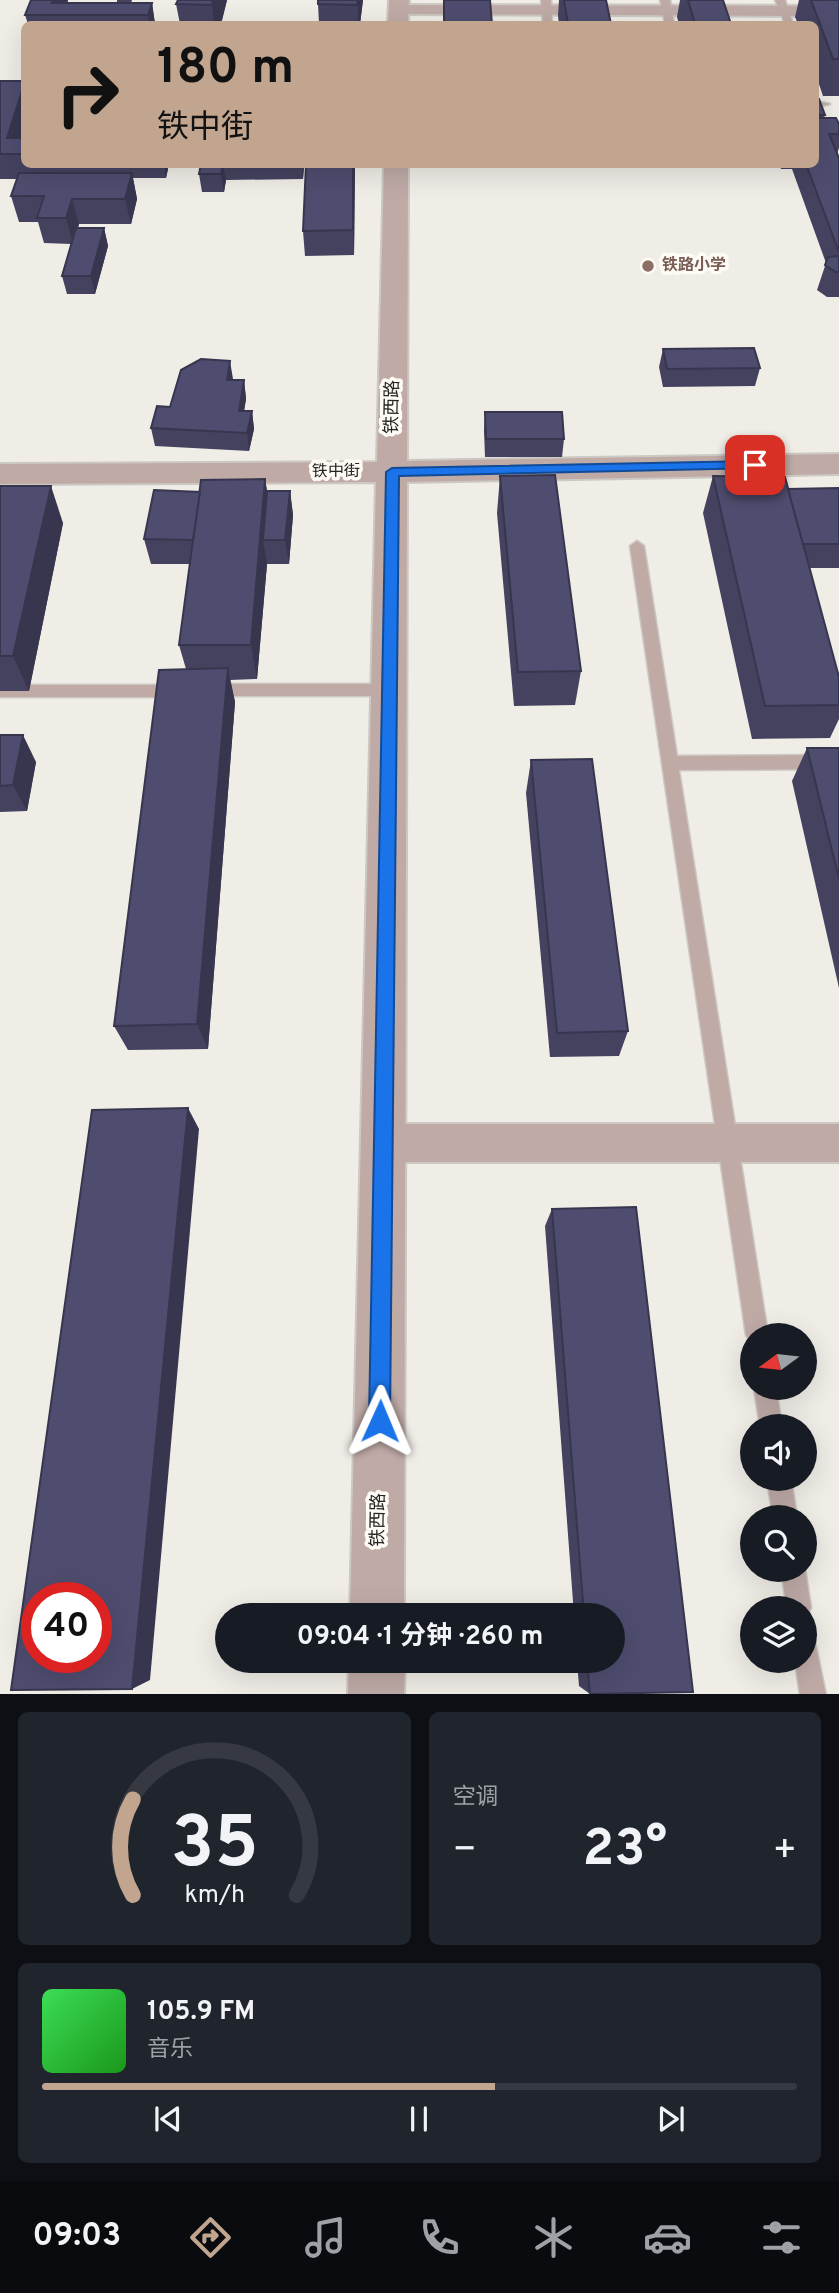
<!DOCTYPE html>
<html lang="zh">
<meta charset="utf-8">
<style>
body{margin:0;font-family:Overpass,"Noto Sans SC",sans-serif;background:#20242c;color:#f1f3f6;height:100vh;display:flex;flex-direction:column;font-size:26px;white-space:nowrap}
*{box-sizing:border-box;margin:0}
p{font-size:23px;color:#9ea1a6}
.icon{flex:none;width:38px;height:38px;fill:none;stroke:currentColor;stroke-width:2;stroke-linecap:round;stroke-linejoin:round}
.map{position:relative;height:1694px;overflow:hidden}
.drawer{display:flex;flex-direction:column;gap:18px;padding:18px;background:#0d0f14;flex:1}
.drawer>*{flex:none}
.guide{position:absolute;left:21px;top:21px;width:798px;height:147px;border-radius:10px;box-shadow:0 7px 28px #0002;background:#c1a58f;color:#111;overflow:hidden}
.needle{width:46px;rotate:255deg}
.controls{position:absolute;left:740px;top:1323px;display:grid;gap:14px}
.controls a{display:grid;place-items:center;width:77px;height:77px;border-radius:50%;background:#171b24;box-shadow:0 7px 28px #0002;font-size:35px}
.speed{position:absolute;left:21px;top:1582px;display:flex;gap:14px;font-size:35px;font-weight:700;text-align:center}
.speed>*{display:grid;place-content:center;width:91px;height:91px;border-radius:50%;background:#171b24;box-shadow:0 7px 28px #0002;line-height:1}
.speed .limit{border:10px solid #d22;background:#fff;color:#111}
.pin{position:absolute;display:grid;place-items:center;width:60px;height:60px;color:#fff;margin:-30px;border-radius:14px;box-shadow:0 4px 10px #0006}
.me{position:absolute;width:77px;margin:-38px;rotate:1deg;stroke-linejoin:round;filter:drop-shadow(0 0 5px #0008)}
.turn{display:flex;align-items:center;gap:24px;height:147px;padding:0 21px;font-size:32px}
.turn .icon{width:91px;height:91px;stroke-width:2.5}
.turn b{display:block;font-size:49px;line-height:60px}
.big{font-size:52px;font-weight:700;line-height:1.1}
.drawer .widget{flex:1;display:flex;flex-direction:column;justify-content:center;gap:10px;min-width:0;padding:0 24px;border-radius:10px;background:#20242c}
.drawer .dial{align-items:center;gap:0}
.dial svg{height:182px;overflow:visible;fill:none;stroke:#363941;stroke-width:7;stroke-linecap:round;text-anchor:middle}
.dial text{fill:#f1f3f6;stroke:none}
.song{display:flex;align-items:center;gap:21px}
.cover{width:84px;height:84px;border-radius:10px;background:linear-gradient(135deg,hsl(130 70% 55%),hsl(120 70% 35%))}
.played{height:7px;border-radius:4px;background:linear-gradient(90deg,#c1a58f 60%,#363941 60%)}
.keys{display:flex;justify-content:space-around;direction:ltr}
.heat{display:flex;justify-content:space-between;align-items:center;font-size:38px;direction:ltr}
.drawer .tiles{flex:1;display:grid;gap:18px;grid-template-columns:1fr 1fr}
.widget:last-child{grid-column:span 2}
.trip{position:absolute;left:215px;top:1603px;width:410px;height:70px;border-radius:35px;background:#171b24;box-shadow:0 7px 28px #0002;font-weight:700;line-height:70px;text-align:center}
.tabs{display:flex;height:112px;justify-content:space-around;align-items:center;background:#090b0e;color:#9ea1a6}
.tabs .icon{width:49px;height:49px}
.tabs .selected{color:#c1a58f}
.tabs b{font-size:32px;color:#f1f3f6}
.map>svg:first-child{display:block}
.lines{fill:none;stroke-linecap:round;stroke-linejoin:round}
.service-casing{stroke:#ccc9c4;stroke-width:3}
.minor-casing{stroke:#ccc9c4;stroke-width:4}
.tertiary-casing{stroke:#ccc9c4;stroke-width:4}
.service{fill:#bfaaa6;fill-rule:evenodd}
.minor{fill:#bfaaa6;fill-rule:evenodd}
.tertiary{fill:#bfaaa6;fill-rule:evenodd}
.wall{fill:#44425f}
.shaded-wall{fill:#37364e}
.building{fill:#4f4d6f;stroke:#37364e;stroke-width:2;fill-rule:evenodd}
.route{fill:#1a73e8;stroke:#114b97;stroke-width:2}
.education-dot{fill:#8d6e63;stroke:#fefaf5;stroke-width:2.5}
.labels{text-anchor:middle;dominant-baseline:central;stroke-width:7;stroke-linejoin:round;paint-order:stroke}
.far-education-label{font-size:16px;font-weight:bold;fill:#785e54;stroke:#fefaf5;text-anchor:start}
.far-street-label{font-size:16px;fill:#262523;stroke:#fefaf5}
.street-label{font-size:18px;fill:#262523;stroke:#fefaf5}
</style>
<div class="map">
<svg width="839" height="1695" viewBox="0 0 839 1695">
<rect width="100%" height="100%" fill="#f0ede7"/>
<g class="lines">
<defs>
<g id="service">
<path d="M541 0H551L552 24H543Z"/>
<path d="M660 0H670L674 24H665Z"/>
<path d="M775 0H785L793 24H785Z"/>
<path d="M816 101 830 104 816 107Z"/>
<path d="M637 541 644 546 677 756 839 755V769L679 770 768 1335H752V1344L746 1335 630 546Z"/>
<path d="M211 684H390L398 690 390 696H211L203 690Z"/>
<path d="M0 685H180L188 691 180 697H0Z"/>
<path d="M754 1388H776L782 1426H760Z"/>
<path d="M767 1479H791L797 1517H773Z"/>
<path d="M805 1569 811 1608 805 1618V1608H787L781 1570Z"/>
<path d="M805 1633 814 1637 826 1695H800L795 1661H805Z"/>
</g>
<g id="minor">
<path d="M398 5 839 6V16L392 14 389 10 392 6Z"/>
<path d="M384 1124H839V1162H384L370 1156 365 1143 370 1130Z"/>
</g>
<g id="tertiary">
<path d="M389 0H409L408 24H388Z"/>
<path d="M384 164H408L407 461 839 454V474L407 482 404 1615H350L376 482 0 484V464L377 462Z"/>
<path d="M349 1661H405L404 1695H348Z"/>
</g>
</defs>
<use href="#service" class="service-casing"/>
<use href="#minor" class="minor-casing"/>
<use href="#tertiary" class="tertiary-casing"/>
<use href="#service" class="service"/>
<use href="#minor" class="minor"/>
<use href="#tertiary" class="tertiary"/>
</g>
<g class="wall">
<path d="M31 0H68L67 3H117V0H132L131 3H152L155 24H177H28L25 15Z"/>
<path d="M227 0 221 24H180L176 4Z"/>
<path d="M363 0 360 24H319L318 4Z"/>
<path d="M559 0H606L611 24H559L558 16Z"/>
<path d="M680 0H723L731 24H679L677 17Z"/>
<path d="M799 0H839V96H823L816 75V24H798L795 17Z"/>
<path d="M0 81 22 138H24V164H169L166 178H133L137 199 131 224H79L78 228H104L108 246 95 294H67L62 276 71 244 44 243 38 222H19L11 196 17 179H0Z"/>
<path d="M816 99 825 115 824 118 839 124V148L837 154 839 158V297H827L817 290 826 263 792 169H781L779 164H816Z"/>
<path d="M201 164H304L303 179 226 180 224 192H202L199 174Z"/>
<path d="M306 164H355L354 255 305 256 303 231Z"/>
<path d="M663 349 760 368 755 386 663 387 659 367Z"/>
<path d="M233 380H244L246 399 244 411H252L254 429 249 451 155 446 151 428 170 407Z"/>
<path d="M485 412 564 439 562 457H485L484 430Z"/>
<path d="M500 476 581 671 575 705 514 706 497 513Z"/>
<path d="M713 476 788 489 839 488V568H809L839 677V719L830 738 752 739 703 513Z"/>
<path d="M265 479 267 491H290L293 515 289 564H267L257 679 230 680 235 702 208 1049 128 1050 114 1026 186 669 179 645 190 564H151L144 539 200 492Z"/>
<path d="M0 486 63 523 29 691H0Z"/>
<path d="M0 735 36 762 27 811 0 812Z"/>
<path d="M807 748H839V988L792 781Z"/>
<path d="M531 760 628 1031 619 1056 550 1057 526 793Z"/>
<path d="M636 1207 693 1692 590 1694 579 1686 577 1661H612V1615H574L545 1226 552 1209Z"/>
</g>
<g class="shaded-wall">
<path d="M54 0H68L63 15 52 3Z"/>
<path d="M213 0H227L221 24H214L212 5Z"/>
<path d="M358 0H363L360 24H358Z"/>
<path d="M152 3 155 24H150L148 15Z"/>
<path d="M24 85V130L17 154 7 138Z"/>
<path d="M164 164H169L166 178Z"/>
<path d="M223 164 226 180 224 192 221 174Z"/>
<path d="M302 164H304V167L303 179Z"/>
<path d="M353 164H355L354 255 353 230Z"/>
<path d="M132 173 137 199 131 224 125 199Z"/>
<path d="M72 199 79 224 73 244 66 218Z"/>
<path d="M104 228 108 246 95 294 91 276Z"/>
<path d="M230 361 233 379 230 398 227 380Z"/>
<path d="M244 380 246 399 241 429 239 411Z"/>
<path d="M252 411 254 429 249 451 247 433Z"/>
<path d="M265 479 271 516 263 540 267 564 257 679 251 645Z"/>
<path d="M51 486 63 523 29 691 13 656Z"/>
<path d="M290 491 293 515 289 564 285 540Z"/>
<path d="M228 668 235 702 208 1049 197 1024Z"/>
<path d="M23 735 36 762 27 811 13 785Z"/>
<path d="M188 1108 199 1129 150 1680 132 1689Z"/>
</g>
<g class="building">
<path d="M31 0H54L52 3H152L148 15H25Z"/>
<path d="M178 0H213L212 5 176 4Z"/>
<path d="M318 0H358L357 5 318 4Z"/>
<path d="M444 0H490L492 24H444Z"/>
<path d="M564 0H606L611 24H568Z"/>
<path d="M688 0H723L731 24H695Z"/>
<path d="M811 0H839V59H833Z"/>
<path d="M0 81H24V85L7 138H24V154H0Z"/>
<path d="M816 99H819L825 115H816Z"/>
<path d="M816 118H836L839 124V134H829L839 158V252L806 164H816Z"/>
<path d="M201 164H223L221 174H199Z"/>
<path d="M306 164H353V230L303 231Z"/>
<path d="M19 173H132L125 199H72L66 218H37L44 196H11Z"/>
<path d="M76 228H104L91 276H62Z"/>
<path d="M839 256V272H836L825 265 828 257Z"/>
<path d="M754 348 760 368 667 369 663 349Z"/>
<path d="M201 359 230 361 227 380H244L239 411H252L247 433 151 428 157 406 170 407 181 370Z"/>
<path d="M485 412H562L564 439H486Z"/>
<path d="M555 475 581 671 518 672 500 476Z"/>
<path d="M713 476 785 477 839 677V705L765 706Z"/>
<path d="M265 479 251 645H179L201 480Z"/>
<path d="M0 486H51L13 656H0Z"/>
<path d="M839 488V544H803L788 489Z"/>
<path d="M154 490 200 492 193 540 144 539Z"/>
<path d="M267 491H290L285 540H263Z"/>
<path d="M228 668 197 1024 114 1026 159 670Z"/>
<path d="M0 735H23L13 785 0 786Z"/>
<path d="M807 748H839V879Z"/>
<path d="M592 759 628 1031 557 1033 531 760Z"/>
<path d="M188 1108 132 1689 11 1690 92 1110ZM37 1598H96V1657H37Z"/>
<path d="M636 1207 693 1692 590 1694 587 1661H612V1615H584L552 1209Z"/>
</g>
<path class="route" d="M755 461 762 465 760 468 399 476 390 1421 387 1428 380 1431 373 1428 369 1421 386 472 392 468Z"/>
<circle class="education-dot" cx="648" cy="266" r="7"/>
<g class="labels">
<g class="far-education-label">
<text x="662" y="266">铁路小学</text>
</g>
<g class="far-street-label">
<text x="336" y="472">铁中街</text>
</g>
<g class="street-label">
<text transform="translate(393 407) rotate(-89)">铁西路</text>
<text transform="translate(379 1520) rotate(-89)">铁西路</text>
</g>
</g>
</svg>
<div class="controls">
<a><svg class="needle" viewBox="-14 -14 28 28"><path d="M0-13l5 13h-10z" fill="#e53935"/><path d="M0 13l5-13h-10z" fill="#9ea1a6"/></svg></a>
<a><svg class="icon" aria-label="sound" viewBox="0 0 24 24"><path d="M4 9h4l5-4v14l-5-4H4zM17 9q2 3 0 6"/></svg></a>
<a><svg class="icon" aria-label="search" viewBox="0 0 24 24"><circle cx="10" cy="10" r="6"/><path d="M15 15l6 6"/></svg></a>
<a><svg class="icon" aria-label="layers" viewBox="0 0 24 24"><path d="M12 4l9 5-9 5-9-5zM3 14l9 5 9-5"/></svg></a>
</div>
<div class="speed"><div class="limit">40</div></div>
<div class="pin" style="left:755px;top:465px;background:#d93025"><svg class="icon" aria-label="arrive" viewBox="0 0 24 24"><path d="M6 21V4h12l-3 4 3 4H6"/></svg></div>
<svg class="me" style="left:380px;top:1421px" viewBox="-20 -20 40 40"><path d="M0-17L14 15 0 8-14 15z" fill="#1a73e8" stroke="#fff" stroke-width="4"/></svg>
<div class="trip">09:04 · 1 分钟 · 260 m</div>
<div class="guide">
<div class="turn"><svg class="icon" aria-label="right" viewBox="0 0 24 24"><path d="M7 20v-9h11M14 6l5 5-5 5"/></svg><div><b>180 m</b>铁中街</div></div>
</div>
</div>
<section class="drawer">
<div class="tiles">
<div class="widget dial"><svg viewBox="0 0 100 80">
<path d="M14 69A42 42 0 1 1 86 69"/>
<path d="M14 69A42 42 0 0 1 14 27" stroke="#c1a58f"/>
<text x="50" y="56" font-size="32" font-weight="700">35</text>
<text x="50" y="72" font-size="11">km/h</text>
</svg></div>
<div class="widget"><p>空调</p>
<div class="heat"><a>−</a><b class="big">23°</b><a>+</a></div>
</div>
<div class="widget">
<div class="song"><i class="cover"></i><div><b>105.9 FM</b><p>音乐</p></div></div>
<div class="played"></div>
<div class="keys"><svg class="icon" aria-label="previous" viewBox="0 0 24 24"><path d="M18 5L8 12l10 7zM5 5v14"/></svg><svg class="icon" aria-label="pause" viewBox="0 0 24 24"><path d="M8 5v14M16 5v14"/></svg><svg class="icon" aria-label="next" viewBox="0 0 24 24"><path d="M6 5l10 7-10 7zM19 5v14"/></svg></div>
</div>
</div>
</section>
<nav class="tabs">
<b>09:03</b>
<svg class="icon selected" aria-label="directions" viewBox="0 0 24 24"><path d="M12 3l9 9-9 9-9-9zM9 14v-3h6M13 9l2 2-2 2"/></svg>
<svg class="icon" aria-label="music" viewBox="0 0 24 24"><path d="M9 18V5l10-2v13"/><circle cx="6" cy="18" r="3"/><circle cx="16" cy="16" r="3"/></svg>
<svg class="icon" aria-label="phone" viewBox="0 0 24 24"><path d="M5 4h4l2 5-3 2q2 4 5 5l2-3 5 2v4C11 20 4 13 5 4z"/></svg>
<svg class="icon" aria-label="climate" viewBox="0 0 24 24"><path d="M12 3v18M4 7l16 10M4 17L20 7"/></svg>
<svg class="icon" aria-label="car" viewBox="0 0 24 24"><path d="M5 17H2v-5l4-1 3-4h7l3 4 3 1v5h-3M9 17h6M6 11h13"/><circle cx="7" cy="17" r="2"/><circle cx="17" cy="17" r="2"/></svg>
<svg class="icon" aria-label="filters" viewBox="0 0 24 24"><path d="M4 7h16M4 17h16"/><circle cx="9" cy="7" r="2"/><circle cx="15" cy="17" r="2"/></svg>
</nav>
